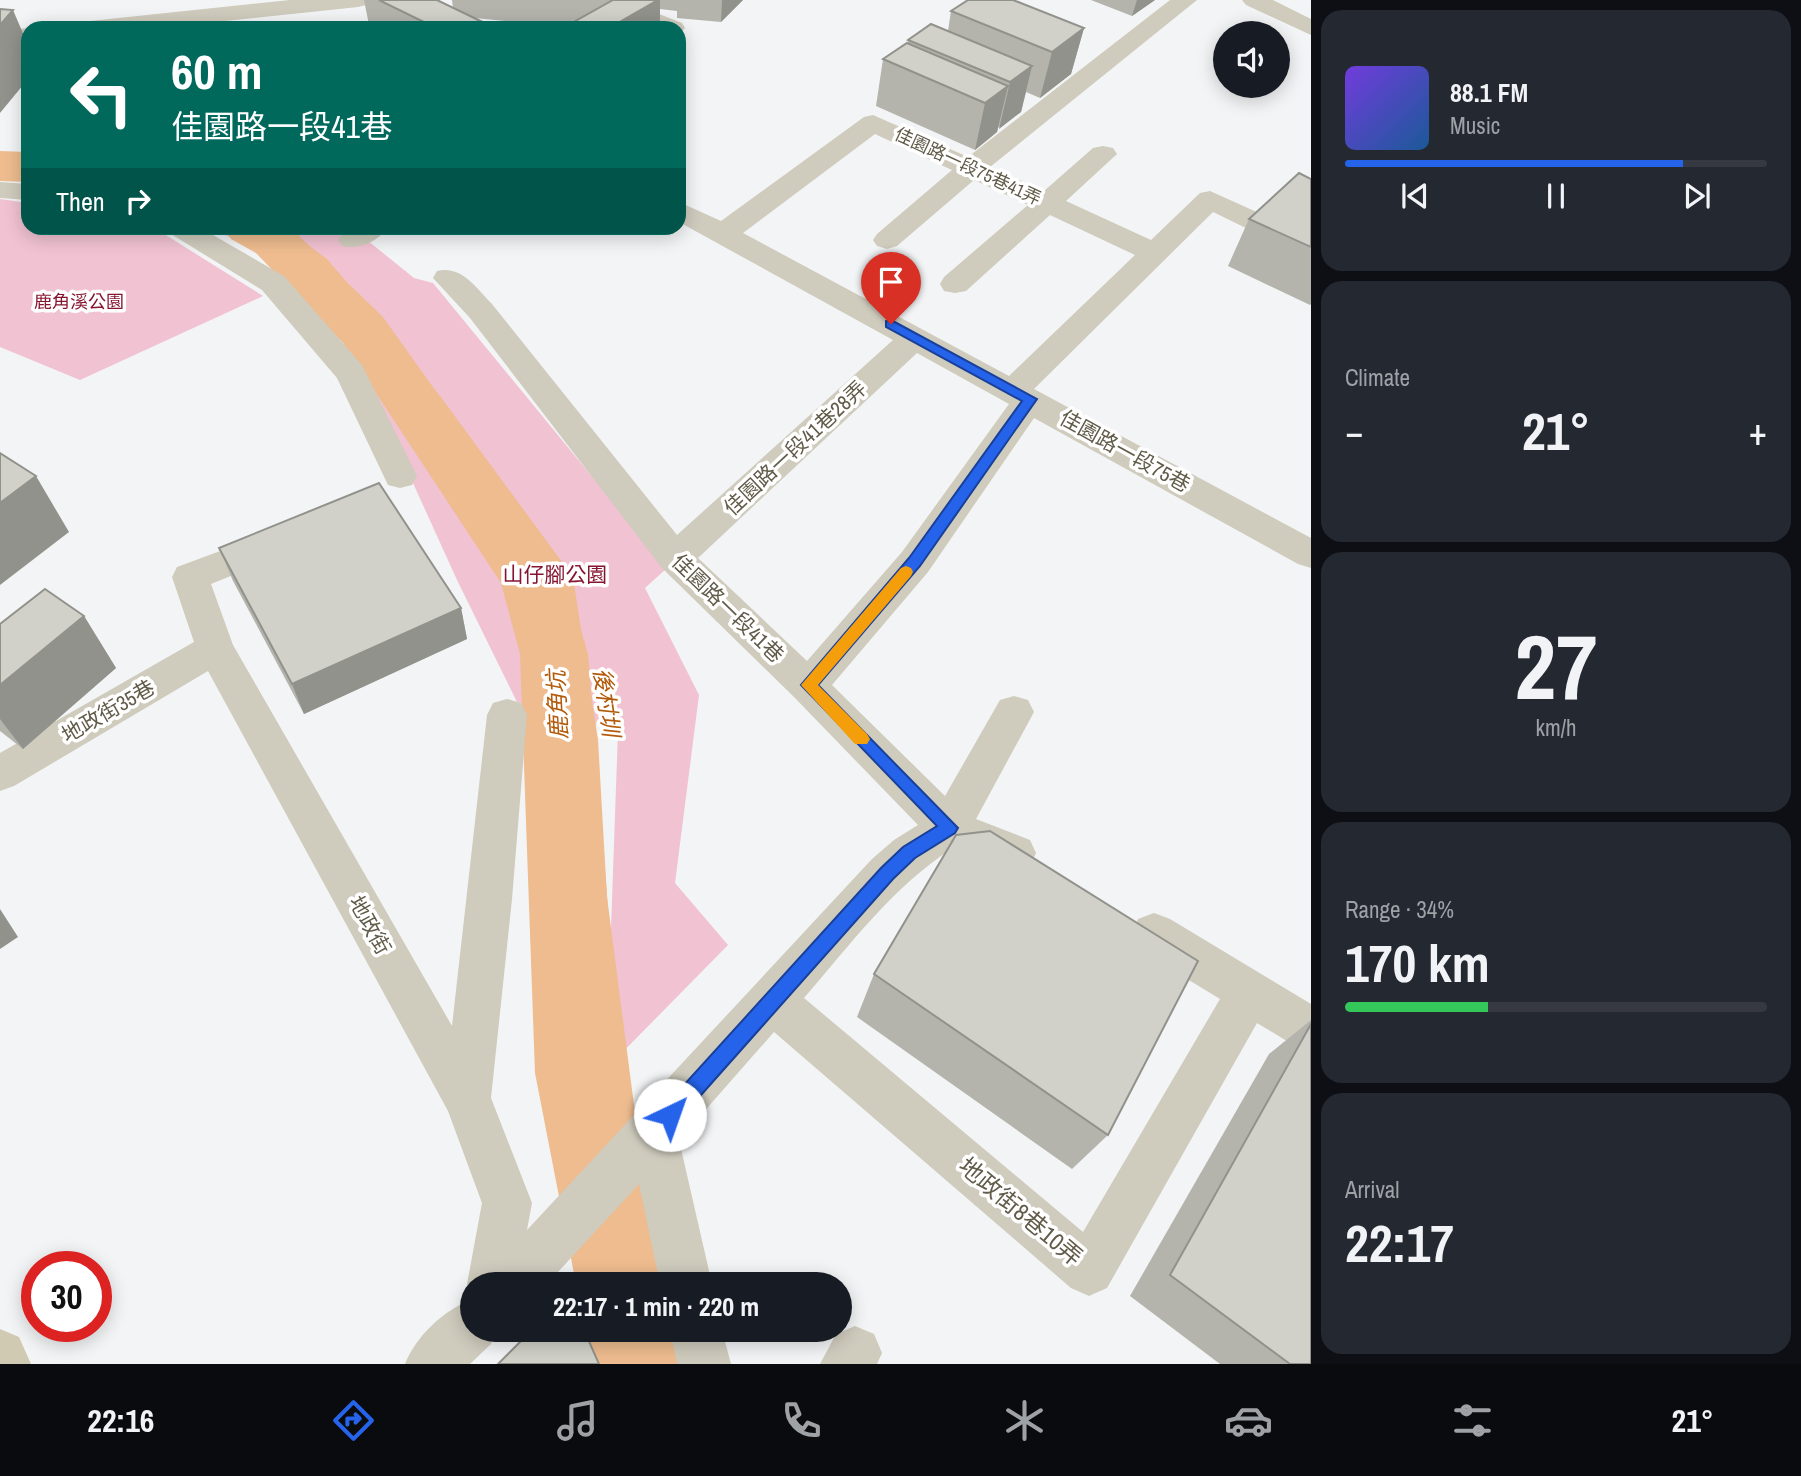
<!DOCTYPE html>
<meta charset="utf-8">
<style>
body{margin:0;font-family:"Archivo Narrow","Noto Sans TC",sans-serif;background:#242831;color:#f1f3f6;height:100vh;display:flex;flex-direction:column;font-size:26px;white-space:nowrap}
*{box-sizing:border-box;margin:0}
p{font-size:23px;color:#9ea1a6}
.icon{flex:none;width:38px;height:38px;fill:none;stroke:currentColor;stroke-width:2;stroke-linecap:round;stroke-linejoin:round}
.map{position:relative;flex:1;overflow:hidden}
.drawer{display:flex;flex-direction:column;gap:10px;padding:10px;background:#0d0f14;width:490px}
.drawer>*{flex:none}
.guide{position:absolute;left:21px;top:21px;width:665px;height:214px;border-radius:21px;box-shadow:0 4px 18px #0003;background:#00695c;color:#fff;overflow:hidden}
.controls{position:absolute;left:1213px;top:21px;display:grid;gap:14px}
.controls a{display:grid;place-items:center;width:77px;height:77px;border-radius:50%;background:#171b24;box-shadow:0 4px 18px #0003;font-size:35px}
.speed{position:absolute;left:21px;top:1251px;display:flex;gap:14px;font-size:35px;font-weight:700;text-align:center}
.speed>*{display:grid;place-content:center;width:91px;height:91px;border-radius:50%;background:#171b24;box-shadow:0 4px 18px #0003;line-height:1}
.speed .limit{border:10px solid #d22;background:#fff;color:#111}
.pin{position:absolute;display:grid;place-items:center;width:60px;height:60px;color:#fff;margin:-72px -30px;border-radius:50% 50% 50% 0;rotate:-45deg;box-shadow:0 0 7px #0007}
.pin .icon{rotate:45deg}
.me{position:absolute;width:77px;margin:-38px;rotate:42deg;stroke-linejoin:round;filter:drop-shadow(0 0 5px #0008)}
.turn{display:flex;align-items:center;gap:24px;height:147px;padding:0 35px;font-size:32px}
.turn .icon{width:91px;height:91px;stroke-width:2.5}
.turn b{display:block;font-size:49px;line-height:60px}
.then{display:flex;align-items:center;height:66px;padding:0 35px;background:#0003;gap:14px;font-size:26px}
.big{font-size:52px;font-weight:700;line-height:1.1}
.drawer .tile{flex:1;display:flex;flex-direction:column;justify-content:center;gap:10px;min-width:0;padding:0 24px;border-radius:21px;background:#242831}
.drawer .dial{align-items:center;gap:0}
.dial b{font-size:91px;line-height:1}
.song{display:flex;align-items:center;gap:21px}
.cover{width:84px;height:84px;border-radius:10px;background:linear-gradient(135deg,hsl(260 70% 55%),hsl(210 70% 35%))}
.played{height:7px;border-radius:4px;background:linear-gradient(90deg,#2563eb 80%,#363941 80%)}
.keys{display:flex;justify-content:space-around;direction:ltr}
.heat{display:flex;justify-content:space-between;align-items:center;font-size:38px;direction:ltr}
.charge{height:10px;border-radius:5px;background:linear-gradient(90deg,#34c759 34%,#363941 0)}
.trip{position:absolute;left:460px;top:1272px;width:392px;height:70px;border-radius:35px;background:#171b24;box-shadow:0 4px 18px #0003;font-weight:700;line-height:70px;text-align:center}
.menu{display:flex;height:112px;justify-content:space-around;align-items:center;background:#090b0e;color:#9ea1a6}
.menu .icon{width:49px;height:49px}
.menu .current{color:#2563eb}
.menu b{font-size:32px;color:#f1f3f6}
main{display:flex;flex:1;min-height:0}
.map>svg:first-child{display:block}
.green{fill:#f1c2d2}
.lines{fill:none;stroke-linecap:round;stroke-linejoin:round}
.stream{fill:#eebc8f;fill-rule:evenodd}
.river{fill:#eebc8f;fill-rule:evenodd}
.minor{fill:#cfcbbd;fill-rule:evenodd}
.major{fill:#d1cab2;fill-rule:evenodd}
.wall{fill:#b4b4ad}
.shaded-wall{fill:#92928d}
.building{fill:#d1d1c9;stroke:#92928d;stroke-width:2}
.route{fill:#2563eb;stroke:#184099;stroke-width:2}
.slow{fill:#f59e0b}
.labels{text-anchor:middle;dominant-baseline:central;stroke-width:7;stroke-linejoin:round;paint-order:stroke}
.far-street-label{font-size:18px;fill:#615b49;stroke:#fff}
.far-park-label{font-size:18px;fill:#861630;stroke:#fff}
.street-label{font-size:21px;fill:#615b49;stroke:#fff}
.park-label{font-size:21px;fill:#861630;stroke:#fff}
.water-label{font-size:23px;font-style:italic;fill:#b35a0a;stroke:#fff}
.near-street-label{font-size:24px;fill:#615b49;stroke:#fff}
</style>
<main>
<div class="map">
<svg width="1311" height="1364" viewBox="0 0 1311 1364">
<rect width="100%" height="100%" fill="#f3f4f5"/>
<g class="green">
<path d="M0 199 28 203V228H143L161 232 263 296 80 380 0 347Z"/>
<path d="M205 228H352L414 278 433 283 667 568 645 588 699 695 675 883 728 945 606 1069 618 731 517 702 457 580 343 329 299 276 239 240Z"/>
</g>
<g class="lines">
<g class="stream">
<rect x="0" y="156" width="28" height="6"/>
<path d="M276 228H285L327 259 378 319 440 396 573 577 598 740 607 897 638 1136 635 1141 630 1144 625 1141 622 1136 593 897 586 740 561 578 432 402 372 323 321 263Z"/>
<path d="M635 1163 641 1165 643 1171 652 1253 661 1284H645L636 1253 627 1171 629 1165Z"/>
<path d="M657 1330H673L683 1364H667Z"/>
</g>
<g class="river">
<path d="M0 151 28 152V182L0 181Z"/>
<path d="M223 228H288L294 231 383 317 556 560 566 578 588 654 621 1073 670 1284H576L535 1073 520 654 501 583 343 343 256 253 231 239Z"/>
<path d="M584 1330H680L689 1364H591Z"/>
</g>
<g class="minor">
<path d="M290 0H370L366 5 358 7 159 28H78L81 23 90 21Z"/>
<path d="M569 0H623L682 23 685 28 679 34V28H651L605 10 573 5Z"/>
<path d="M1170 0H1197L990 167 1044 191 1093 148 1103 146 1113 148 1117 154 1066 201 1151 240 1200 193 1210 191 1270 218 1274 224 1270 230 1260 233 1250 230 1213 212 1034 389 1311 538V568L1298 564 1034 418 928 572 832 685 945 796 1000 700 1014 696 1028 700 1034 712 976 819 1030 840 1036 853 1030 866 1015 872 953 848C893 886 850 945 804 998L1083 1232 1220 999 1138 949 1132 934 1138 919 1154 913 1170 919 1311 1004V1053L1295 1046 1257 1023 1107 1288 1089 1296 1071 1288 774 1032 679 1140 712 1284H660L639 1184 547 1284H472V1297L467 1284 482 1203 448 1111 208 671 14 786 0 791V753L194 642 172 577 177 567 274 531 287 535 292 544 287 553 211 584 233 645 452 1026 487 715 493 703 507 699 521 703 527 715 512 899 491 1098 532 1203 527 1230 872 859 894 840 918 825 794 697 662 568 470 318 433 278 437 271C462 265 476 288 492 304L677 535 893 340 679 222V202L721 221 864 117 873 115 968 157ZM875 134 952 170 877 234 873 240 877 246 887 249 897 246 974 180 1028 205 944 277 940 284 944 291 955 293 966 291 1050 215 1135 255 1009 376 743 233ZM917 353 1009 404 902 552 807 661 698 558Z"/>
<path d="M1242 0H1273L1311 19V35L1246 5Z"/>
<path d="M28 28V42L0 45V31Z"/>
<path d="M0 182 28 184V200L0 198Z"/>
<path d="M167 228H201L284 276 362 365 417 476 412 485 400 488 388 485 337 378 262 290 171 234Z"/>
<path d="M353 228H387C378 242 358 250 342 246L338 240 342 234Z"/>
<path d="M472 1299V1330H496L491 1344 470 1364H405C417 1335 443 1311 472 1299Z"/>
<path d="M855 1326 874 1334 882 1353 877 1364H820L836 1334Z"/>
<path d="M670 1330H722L731 1364H677Z"/>
</g>
<path class="major" d="M0 1329 19 1337 31 1364H0Z"/>
</g>
<g class="wall">
<path d="M364 0H437L453 8 452 0H743L721 22 677 18V11L660 9V28H563L564 27 475 18 495 28H374L369 25Z"/>
<path d="M1091 0H1155L1132 16Z"/>
<path d="M951 11 1084 28 1071 74 1040 98 1026 92 1021 112 998 128 997 132 975 150 876 106 883 59 908 43V40L948 31Z"/>
<path d="M1311 179V304L1310 305 1228 266 1249 219Z"/>
<path d="M219 548 461 608 467 639 304 714 233 581Z"/>
<path d="M84 616 116 668 23 749 0 731V624Z"/>
<path d="M874 974 1108 1135 1072 1169 857 1017Z"/>
<path d="M1311 1020V1364H1220L1130 1296 1269 1054Z"/>
</g>
<g class="shaded-wall">
<path d="M658 0H660V28H609Z"/>
<path d="M722 0H743L721 22Z"/>
<path d="M1137 0H1155L1132 16Z"/>
<path d="M13 10 28 45V79L0 113V25Z"/>
<path d="M1084 28 1071 74 1040 98 1052 52Z"/>
<path d="M1032 66 1021 112 999 129 1010 82Z"/>
<path d="M1008 86 997 132 975 150 985 103Z"/>
<path d="M36 476 69 532 0 585V503Z"/>
<path d="M461 608 467 639 304 714 292 684Z"/>
<path d="M84 616 116 668 23 749 0 719V685Z"/>
<path d="M0 909 18 937 0 949Z"/>
</g>
<g class="building">
<path d="M379 0H437L495 28H436Z"/>
<path d="M613 0H658L609 28H563Z"/>
<path d="M968 0H1013L1084 28 1052 52 951 11Z"/>
<path d="M0 9 13 10 0 25Z"/>
<path d="M931 24 1032 66 1010 82 908 40Z"/>
<path d="M907 43 1008 86 985 103 883 59Z"/>
<path d="M1299 173 1311 179V247L1249 219Z"/>
<path d="M0 453 36 476 0 503Z"/>
<path d="M379 483 461 608 292 684 219 548Z"/>
<path d="M45 589 84 616 0 685V624Z"/>
<path d="M990 831 1198 961 1108 1135 874 974 956 835Z"/>
<path d="M1311 1024V1364H1290L1170 1275Z"/>
<path d="M532 1330H584L599 1364H498Z"/>
</g>
<path class="route" d="M891 320 1037 399 920 566 818 685 958 828 955 833 915 858 893 879 677 1122 670 1124 663 1122 660 1115 663 1108 881 868 903 847 937 826 801 685 909 558 1022 401 886 327V321Z"/>
<path class="slow" d="M906 566 911 568 913 572 911 576 818 685 867 734 870 739 867 744H855L801 685 901 568Z"/>
<g class="labels">
<g class="far-street-label">
<text transform="translate(968 166) rotate(25)">佳園路一段75巷41弄</text>
</g>
<g class="far-park-label">
<text x="79" y="301">鹿角溪公園</text>
</g>
<g class="street-label">
<text transform="translate(795 448) rotate(-43)">佳園路一段41巷28弄</text>
<text transform="translate(1125 451) rotate(29)">佳園路一段75巷</text>
<text transform="translate(728 608) rotate(44)">佳園路一段41巷</text>
<text transform="translate(108 711) rotate(-30)">地政街35巷</text>
<text transform="translate(370 925) rotate(61)">地政街</text>
</g>
<g class="park-label">
<text x="555" y="574">山仔腳公園</text>
</g>
<g class="water-label">
<text transform="translate(607 702) rotate(82)">後村圳</text>
<text transform="translate(557 705) rotate(-93)">鹿角坑</text>
</g>
<g class="near-street-label">
<text transform="translate(1021 1211) rotate(40)">地政街8巷10弄</text>
</g>
</g>
</svg>
<div class="controls">
<a><svg class="icon" aria-label="sound" viewBox="0 0 24 24"><path d="M4 9h4l5-4v14l-5-4H4zM17 9q2 3 0 6"/></svg></a>
</div>
<div class="speed"><div class="limit">30</div></div>
<div class="pin" style="left:891px;top:324px;background:#d93025"><svg class="icon" aria-label="arrive" viewBox="0 0 24 24"><path d="M6 21V4h12l-3 4 3 4H6"/></svg></div>
<svg class="me" style="left:670px;top:1115px" viewBox="-20 -20 40 40"><circle r="19" fill="#fff"/><path d="M0-13L10 11 0 6-10 11z" fill="#2563eb"/></svg>
<div class="trip">22:17 · 1 min · 220 m</div>
<div class="guide">
<div class="turn"><svg class="icon" aria-label="left" viewBox="0 0 24 24"><path d="M17 20v-9H6M10 6l-5 5 5 5"/></svg><div><b>60 m</b>佳園路一段41巷</div></div>
<div class="then">Then<svg class="icon" aria-label="right" viewBox="0 0 24 24"><path d="M7 20v-9h11M14 6l5 5-5 5"/></svg></div>
</div>
</div>
<section class="drawer">
<div class="tile">
<div class="song"><i class="cover"></i><div><b>88.1 FM</b><p>Music</p></div></div>
<div class="played"></div>
<div class="keys"><svg class="icon" aria-label="previous" viewBox="0 0 24 24"><path d="M18 5L8 12l10 7zM5 5v14"/></svg><svg class="icon" aria-label="pause" viewBox="0 0 24 24"><path d="M8 5v14M16 5v14"/></svg><svg class="icon" aria-label="next" viewBox="0 0 24 24"><path d="M6 5l10 7-10 7zM19 5v14"/></svg></div>
</div>
<div class="tile"><p>Climate</p>
<div class="heat"><a>−</a><b class="big">21°</b><a>+</a></div>
</div>
<div class="tile dial"><b>27</b><p>km/h</p></div>
<div class="tile"><p>Range · 34%</p><b class="big">170 km</b><div class="charge"></div></div>
<div class="tile"><p>Arrival</p><b class="big">22:17</b></div>
</section>
</main>
<nav class="menu">
<b>22:16</b>
<svg class="icon current" aria-label="directions" viewBox="0 0 24 24"><path d="M12 3l9 9-9 9-9-9zM9 14v-3h6M13 9l2 2-2 2"/></svg>
<svg class="icon" aria-label="music" viewBox="0 0 24 24"><path d="M9 18V5l10-2v13"/><circle cx="6" cy="18" r="3"/><circle cx="16" cy="16" r="3"/></svg>
<svg class="icon" aria-label="phone" viewBox="0 0 24 24"><path d="M5 4h4l2 5-3 2q2 4 5 5l2-3 5 2v4C11 20 4 13 5 4z"/></svg>
<svg class="icon" aria-label="climate" viewBox="0 0 24 24"><path d="M12 3v18M4 7l16 10M4 17L20 7"/></svg>
<svg class="icon" aria-label="car" viewBox="0 0 24 24"><path d="M5 17H2v-5l4-1 3-4h7l3 4 3 1v5h-3M9 17h6M6 11h13"/><circle cx="7" cy="17" r="2"/><circle cx="17" cy="17" r="2"/></svg>
<svg class="icon" aria-label="filters" viewBox="0 0 24 24"><path d="M4 7h16M4 17h16"/><circle cx="9" cy="7" r="2"/><circle cx="15" cy="17" r="2"/></svg>
<b>21°</b>
</nav>
